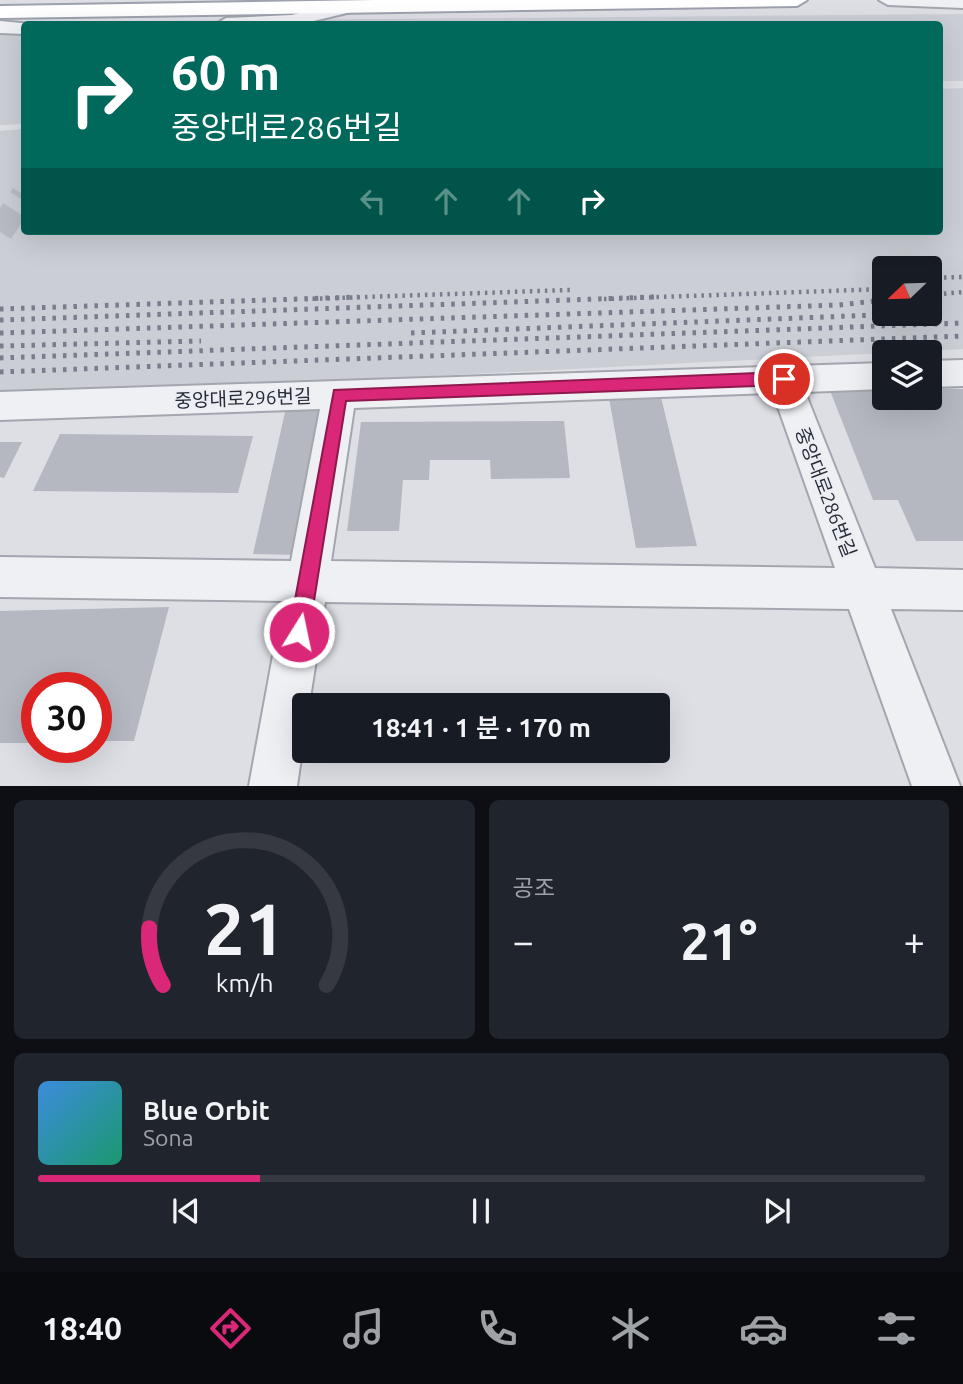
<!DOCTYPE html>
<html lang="ko">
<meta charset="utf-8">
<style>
body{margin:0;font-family:Ubuntu,"Noto Sans KR",sans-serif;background:#20242c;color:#f1f3f6;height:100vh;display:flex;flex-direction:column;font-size:26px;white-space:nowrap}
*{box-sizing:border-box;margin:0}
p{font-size:23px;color:#9ea1a6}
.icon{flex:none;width:38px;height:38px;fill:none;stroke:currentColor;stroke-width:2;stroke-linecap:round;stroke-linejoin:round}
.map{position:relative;height:786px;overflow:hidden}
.side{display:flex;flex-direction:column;gap:14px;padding:14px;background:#0d0f14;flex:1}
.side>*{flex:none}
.guide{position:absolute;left:21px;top:21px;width:922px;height:214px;border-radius:7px;box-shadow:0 7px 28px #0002;background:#00695c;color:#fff;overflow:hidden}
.needle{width:46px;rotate:247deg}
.tools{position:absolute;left:872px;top:256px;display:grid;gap:14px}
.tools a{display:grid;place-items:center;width:70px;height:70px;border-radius:7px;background:#171b24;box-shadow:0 7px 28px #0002;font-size:35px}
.speed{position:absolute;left:21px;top:672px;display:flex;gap:14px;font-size:35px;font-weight:700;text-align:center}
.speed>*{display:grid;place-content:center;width:91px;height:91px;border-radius:50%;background:#171b24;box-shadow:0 7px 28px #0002;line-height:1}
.speed .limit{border:10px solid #d22;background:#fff;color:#111}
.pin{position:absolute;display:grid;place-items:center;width:60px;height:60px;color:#fff;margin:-30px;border:4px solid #fff;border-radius:50%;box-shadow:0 2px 7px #0007}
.me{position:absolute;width:77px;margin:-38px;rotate:10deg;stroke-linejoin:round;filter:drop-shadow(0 0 5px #0008)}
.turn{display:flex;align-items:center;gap:24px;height:147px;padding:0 35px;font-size:32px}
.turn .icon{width:91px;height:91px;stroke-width:2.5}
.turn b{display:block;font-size:49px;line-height:60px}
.lanes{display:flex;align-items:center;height:66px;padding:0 35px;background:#0003;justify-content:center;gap:35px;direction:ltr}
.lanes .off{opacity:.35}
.big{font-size:52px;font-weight:600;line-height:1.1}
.side .card{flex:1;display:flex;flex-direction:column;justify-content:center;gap:10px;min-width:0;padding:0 24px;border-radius:10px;background:#20242c}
.side .dial{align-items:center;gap:0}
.dial svg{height:182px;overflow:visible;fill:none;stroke:#363941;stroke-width:7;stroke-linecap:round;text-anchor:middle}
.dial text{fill:#f1f3f6;stroke:none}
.song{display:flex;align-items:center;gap:21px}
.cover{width:84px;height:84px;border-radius:10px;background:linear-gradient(135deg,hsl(210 70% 55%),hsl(160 70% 35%))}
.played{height:7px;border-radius:4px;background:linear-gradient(90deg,#db2777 25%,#363941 25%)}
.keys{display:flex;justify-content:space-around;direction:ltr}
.heat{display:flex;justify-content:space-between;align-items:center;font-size:38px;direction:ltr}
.side .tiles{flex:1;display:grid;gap:14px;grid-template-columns:1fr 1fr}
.card:last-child{grid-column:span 2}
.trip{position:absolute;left:292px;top:693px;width:378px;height:70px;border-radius:7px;background:#171b24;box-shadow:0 7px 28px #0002;font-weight:600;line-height:70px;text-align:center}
.dock{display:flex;height:112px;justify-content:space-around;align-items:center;background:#090b0e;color:#9ea1a6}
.dock .icon{width:49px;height:49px}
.dock .on{color:#db2777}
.dock b{font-size:32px;color:#f1f3f6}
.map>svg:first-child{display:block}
.built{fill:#cbced5;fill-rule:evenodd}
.building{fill:#b5b8c1}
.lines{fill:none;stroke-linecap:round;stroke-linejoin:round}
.minor-tunnel{stroke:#b9bbc3;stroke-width:26;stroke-dasharray:26 13;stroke-linecap:butt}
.minor-casing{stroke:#a3a6ae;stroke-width:4}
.major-casing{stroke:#9ea2af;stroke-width:4}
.minor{fill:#eff0f4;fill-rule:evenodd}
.major{fill:#fff;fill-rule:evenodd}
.rail-far1{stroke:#787d8c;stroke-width:4.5;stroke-dasharray:2.5 5;stroke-linecap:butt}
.rail{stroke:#787d8c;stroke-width:5;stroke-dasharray:3.5 7;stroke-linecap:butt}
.route{fill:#db2777;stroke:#8e194d;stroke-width:2}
.labels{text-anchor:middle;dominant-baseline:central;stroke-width:5;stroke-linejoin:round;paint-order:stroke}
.street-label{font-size:19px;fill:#282c39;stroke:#eceef3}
</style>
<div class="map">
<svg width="963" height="786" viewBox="0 0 963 786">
<rect width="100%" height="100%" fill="#dddfe5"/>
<g class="built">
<path d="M963 14V81H940V24H146L148 21Z"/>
<path d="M24 26V124L0 125V27Z"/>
<path d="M963 88V349L0 398V131L24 129V231H940V89ZM884 268H929V313H884Z"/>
</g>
<g class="building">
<path d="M829 388H884V397H929V388L963 389V541H916L898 500H873Z"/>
<path d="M661 397 697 546 636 548 609 398Z"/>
<path d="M286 408 327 409 301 555 253 554Z"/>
<path d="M564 421 570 478 491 479 490 460H430L429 480H403L399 531H347L361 422Z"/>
<path d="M60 434 253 436 238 493 33 491Z"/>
<path d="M0 442H22L4 478 0 477Z"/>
<path d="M169 607 134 741H96V688H37V743H0V611Z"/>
</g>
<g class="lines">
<path class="minor-tunnel" d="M0 232 24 195"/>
<defs>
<g id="minor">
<path d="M879 0H963V8L888 5Z"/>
<path d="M344 2 351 4 353 8 351 12 301 24H216L226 18 292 15Z"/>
<path d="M0 21 31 24H24V34L0 33Z"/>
<path d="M963 360V386L929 387V361Z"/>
<path d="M884 363V389L805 392 875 568 963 570V610L891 609 960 786H912L849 609 325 602 309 705H304V737L297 786H249L283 601 0 597V557L291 561 320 409 0 420V392ZM773 393 835 568 331 561 354 408Z"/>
</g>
<path id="major" d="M374 0H807L797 6 0 18V6Z"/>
</defs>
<use href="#minor" class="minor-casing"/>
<use href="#major" class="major-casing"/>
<use href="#minor" class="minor"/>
<use href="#major" class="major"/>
<g class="rail-far1">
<path d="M929 278 963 277"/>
<path d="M929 295 963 292"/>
<path d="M305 299 570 290"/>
<path d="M604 299 884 289"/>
</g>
<g class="rail">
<path d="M0 309 358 297"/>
<path d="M0 320 654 297"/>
<path d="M0 333 839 305 884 300"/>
<path d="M411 333 928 313"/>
<path d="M0 346 201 341"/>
<path d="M0 358 963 323"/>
<path d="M0 372 963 336"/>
</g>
</g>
<path class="route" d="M784 372 791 379 784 385 346 401 309 632 306 639 299 642 292 639 289 632 334 390Z"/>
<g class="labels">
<g class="street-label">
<text transform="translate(243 398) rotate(-2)">중앙대로296번길</text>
<text transform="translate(826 492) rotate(69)">중앙대로286번길</text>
</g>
</g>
</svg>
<div class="tools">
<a><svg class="needle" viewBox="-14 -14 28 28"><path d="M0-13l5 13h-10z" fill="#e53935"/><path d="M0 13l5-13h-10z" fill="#9ea1a6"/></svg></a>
<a><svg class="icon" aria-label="layers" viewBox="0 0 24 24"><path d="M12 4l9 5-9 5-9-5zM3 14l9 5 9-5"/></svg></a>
</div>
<div class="speed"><div class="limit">30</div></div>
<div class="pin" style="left:784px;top:379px;background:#d93025"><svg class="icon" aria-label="arrive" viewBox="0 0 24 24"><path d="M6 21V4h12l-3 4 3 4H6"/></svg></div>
<svg class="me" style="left:299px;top:632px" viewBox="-20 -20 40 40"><circle r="17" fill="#db2777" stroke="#fff" stroke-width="3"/><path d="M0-11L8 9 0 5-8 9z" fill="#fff"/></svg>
<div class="trip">18:41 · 1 분 · 170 m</div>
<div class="guide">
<div class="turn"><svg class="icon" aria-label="right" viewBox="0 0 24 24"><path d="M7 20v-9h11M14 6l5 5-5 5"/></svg><div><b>60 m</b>중앙대로286번길</div></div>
<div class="lanes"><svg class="icon off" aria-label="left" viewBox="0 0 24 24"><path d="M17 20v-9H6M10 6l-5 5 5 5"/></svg><svg class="icon off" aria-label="ahead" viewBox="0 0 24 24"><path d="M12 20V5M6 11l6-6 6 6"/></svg><svg class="icon off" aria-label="ahead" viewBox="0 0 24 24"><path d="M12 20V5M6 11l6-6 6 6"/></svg><svg class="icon" aria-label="right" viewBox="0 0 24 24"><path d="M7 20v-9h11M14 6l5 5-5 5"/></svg></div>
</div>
</div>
<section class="side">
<div class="tiles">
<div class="card dial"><svg viewBox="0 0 100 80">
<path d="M14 69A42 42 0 1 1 86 69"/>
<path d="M14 69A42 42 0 0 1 8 44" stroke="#db2777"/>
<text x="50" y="56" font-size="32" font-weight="700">21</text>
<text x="50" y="72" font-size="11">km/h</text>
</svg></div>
<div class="card"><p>공조</p>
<div class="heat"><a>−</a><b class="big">21°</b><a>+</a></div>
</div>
<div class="card">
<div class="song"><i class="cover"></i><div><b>Blue Orbit</b><p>Sona</p></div></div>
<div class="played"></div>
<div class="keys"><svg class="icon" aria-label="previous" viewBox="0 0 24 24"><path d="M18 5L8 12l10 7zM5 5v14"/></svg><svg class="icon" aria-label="pause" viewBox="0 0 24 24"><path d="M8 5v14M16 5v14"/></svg><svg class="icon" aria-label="next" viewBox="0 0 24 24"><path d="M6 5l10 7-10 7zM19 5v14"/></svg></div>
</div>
</div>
</section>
<nav class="dock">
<b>18:40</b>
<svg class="icon on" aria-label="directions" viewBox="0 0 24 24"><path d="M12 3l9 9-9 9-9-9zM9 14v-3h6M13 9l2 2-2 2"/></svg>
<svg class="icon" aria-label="music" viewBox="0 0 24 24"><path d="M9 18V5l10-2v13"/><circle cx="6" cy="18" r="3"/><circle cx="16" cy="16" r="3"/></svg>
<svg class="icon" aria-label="phone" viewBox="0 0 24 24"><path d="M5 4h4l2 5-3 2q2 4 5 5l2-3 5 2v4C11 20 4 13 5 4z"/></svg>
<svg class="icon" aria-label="climate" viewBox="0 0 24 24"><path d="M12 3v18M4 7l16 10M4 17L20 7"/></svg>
<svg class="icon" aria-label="car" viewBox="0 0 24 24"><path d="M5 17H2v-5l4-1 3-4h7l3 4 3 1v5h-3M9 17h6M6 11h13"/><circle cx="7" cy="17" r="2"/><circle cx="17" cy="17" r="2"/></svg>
<svg class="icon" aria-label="filters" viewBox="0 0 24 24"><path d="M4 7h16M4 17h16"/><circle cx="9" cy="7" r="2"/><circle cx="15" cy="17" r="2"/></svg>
</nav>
